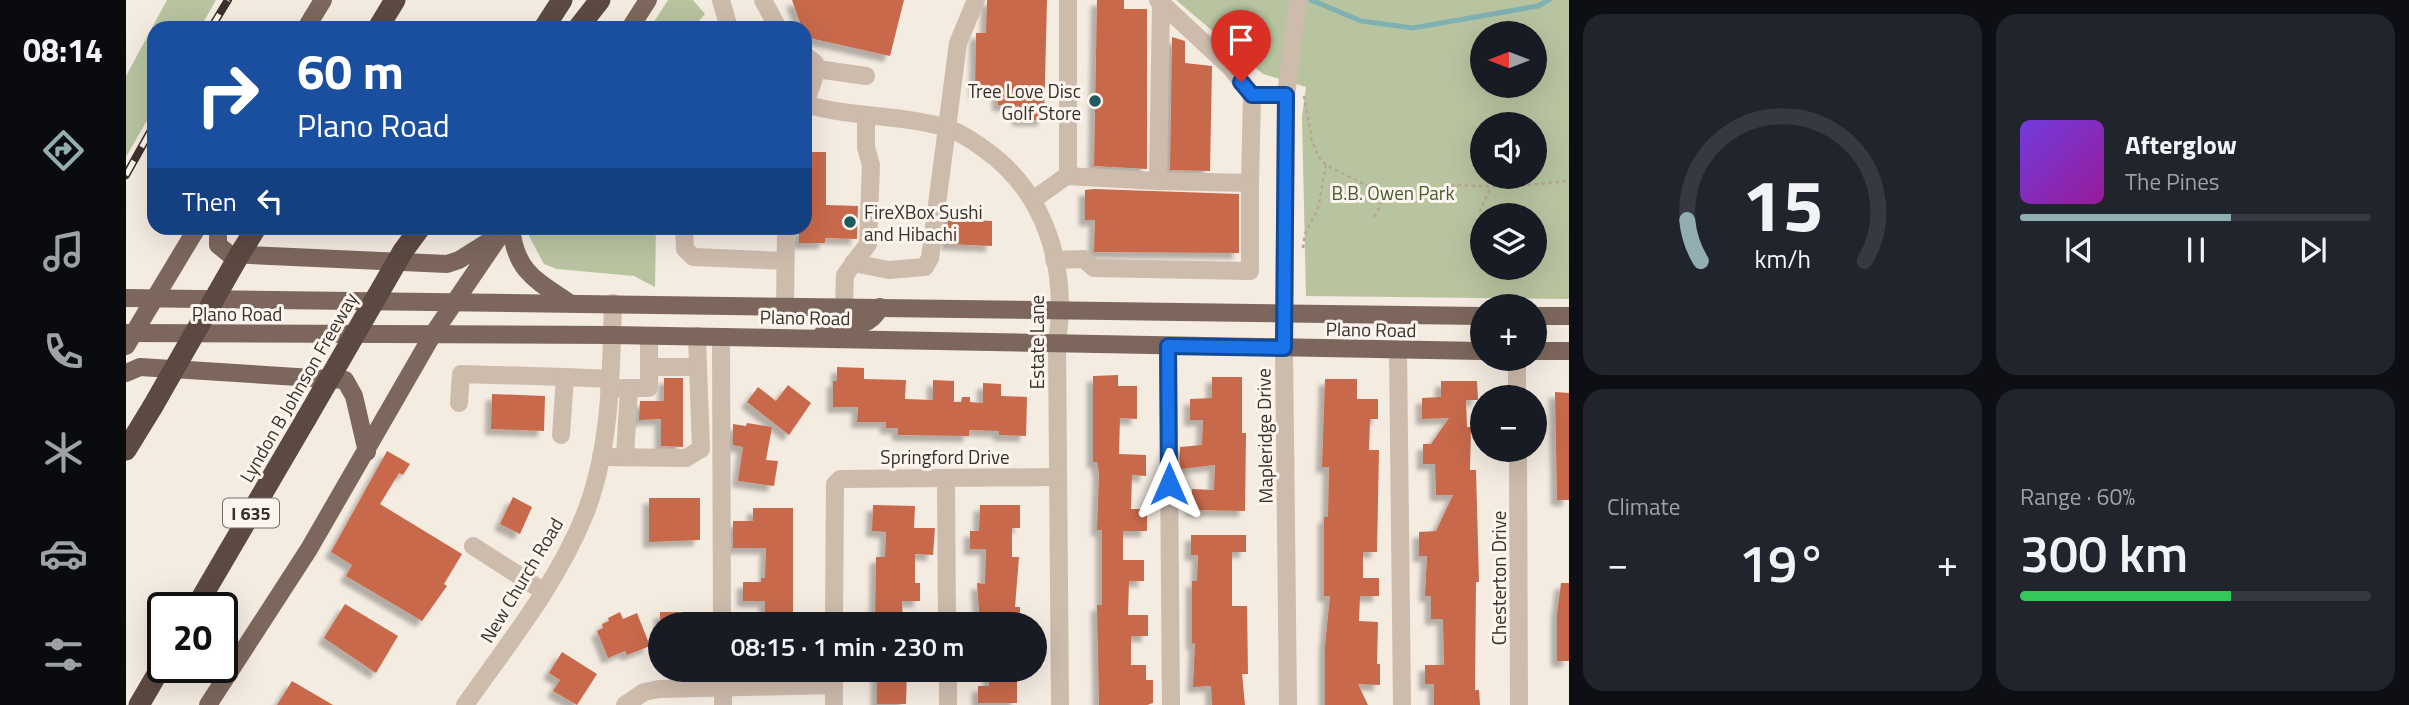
<!DOCTYPE html>
<meta charset="utf-8">
<style>
body{margin:0;font-family:"Titillium Web",sans-serif;background:#20242c;color:#f1f3f6;height:100vh;display:flex;flex-direction:column;font-size:26px;white-space:nowrap}
*{box-sizing:border-box;margin:0}
p{font-size:23px;color:#9ea1a6}
.icon{flex:none;width:38px;height:38px;fill:none;stroke:currentColor;stroke-width:2;stroke-linecap:round;stroke-linejoin:round}
.map{position:relative;flex:1;overflow:hidden}
.drawer{display:flex;flex-direction:column;gap:14px;padding:14px;background:#0d0f14;width:840px}
.drawer>*{flex:none}
.banner{position:absolute;left:21px;top:21px;width:665px;height:214px;border-radius:21px;box-shadow:0 7px 28px #0002;background:#1a4fa0;color:#fff;overflow:hidden}
.needle{width:46px;rotate:270deg}
.buttons{position:absolute;left:1344px;top:21px;display:grid;gap:14px}
.buttons a{display:grid;place-items:center;width:77px;height:77px;border-radius:50%;background:#171b24;box-shadow:0 7px 28px #0002;font-size:35px}
.speed{position:absolute;left:21px;top:592px;display:flex;gap:14px;font-size:35px;font-weight:700;text-align:center}
.speed>*{display:grid;place-content:center;width:91px;height:91px;border-radius:50%;background:#171b24;box-shadow:0 7px 28px #0002;line-height:1}
.speed .limit{border:4px solid #111;border-radius:10px;background:#fff;color:#111}
.pin{position:absolute;display:grid;place-items:center;width:60px;height:60px;color:#fff;margin:-72px -30px;border-radius:50% 50% 50% 0;rotate:-45deg;box-shadow:0 0 7px #0007}
.pin .icon{rotate:45deg}
.me{position:absolute;width:77px;margin:-38px;rotate:0deg;stroke-linejoin:round;filter:drop-shadow(0 0 5px #0008)}
.turn{display:flex;align-items:center;gap:24px;height:147px;padding:0 35px;font-size:32px}
.turn .icon{width:91px;height:91px;stroke-width:2.5}
.turn b{display:block;font-size:49px;line-height:60px}
.then{display:flex;align-items:center;height:66px;padding:0 35px;background:#0003;gap:14px;font-size:26px}
.big{font-size:52px;font-weight:600;line-height:1.1}
.drawer .card{flex:1;display:flex;flex-direction:column;justify-content:center;gap:10px;min-width:0;padding:0 24px;border-radius:21px;background:#20242c}
.drawer .dial{align-items:center;gap:0}
.dial svg{height:182px;overflow:visible;fill:none;stroke:#363941;stroke-width:7;stroke-linecap:round;text-anchor:middle}
.dial text{fill:#f1f3f6;stroke:none}
.song{display:flex;align-items:center;gap:21px}
.cover{width:84px;height:84px;border-radius:10px;background:linear-gradient(135deg,hsl(260 70% 55%),hsl(300 70% 35%))}
.played{height:7px;border-radius:4px;background:linear-gradient(90deg,#92aeb2 60%,#363941 60%)}
.keys{display:flex;justify-content:space-around;direction:ltr}
.heat{display:flex;justify-content:space-between;align-items:center;font-size:38px;direction:ltr}
.charge{height:10px;border-radius:5px;background:linear-gradient(90deg,#34c759 60%,#363941 0)}
.drawer .tiles{flex:1;display:grid;gap:14px;grid-template-columns:repeat(2,1fr)}
.trip{position:absolute;left:522px;top:612px;width:399px;height:70px;border-radius:35px;background:#171b24;box-shadow:0 7px 28px #0002;font-weight:600;line-height:70px;text-align:center}
main{display:flex;flex:1;min-height:0}
.dock{display:flex;flex-direction:column;width:126px;justify-content:space-around;align-items:center;background:#090b0e;color:#9ea1a6}
.dock .icon{width:49px;height:49px}
.dock .selected{color:#92aeb2}
.dock b{font-size:32px;color:#f1f3f6}
.map>svg:first-child{display:block}
.green{fill:#b8c4a0;fill-rule:evenodd}
.lines{fill:none;stroke-linecap:round;stroke-linejoin:round}
.stream{stroke:#7fb0b2;stroke-width:5}
.building{fill:#c8694b;filter:url(#shadow)}
.path{stroke:#b9a596;stroke-width:2.5;stroke-dasharray:3.5 3.5;stroke-linecap:butt}
.minor{stroke:#cdbbac;stroke-width:18}
.major{stroke:#7d675c;stroke-width:18}
.highway{stroke:#5c4a42;stroke-width:21}
.rail-casing{stroke:#3b302b;stroke-width:8}
.rail{stroke:#fbf5ee;stroke-width:5;stroke-dasharray:16;stroke-linecap:butt}
.highway-bridge{stroke:#5c4a42;stroke-width:21}
.route-casing{stroke:#114b97;stroke-width:18}
.route{stroke:#1a73e8;stroke-width:12}
.poi-dot{fill:#1f5a5e;stroke:#fbf5ee;stroke-width:2.5}
.labels{text-anchor:middle;dominant-baseline:central;stroke-width:6;stroke-linejoin:round;paint-order:stroke}
.shield{fill:#fbf5ee;stroke:#756b66;stroke-width:2}
.shield-label{font-size:18px;font-weight:bold;fill:#3b302b}
.poi-label{font-size:19px;fill:#3b302b;stroke:#fbf5ee;text-anchor:end}
.park-label{font-size:19px;fill:#4a5a2e;stroke:#fbf5ee}
.street-label{font-size:19px;fill:#3b302b;stroke:#fbf5ee}
</style>
<main>
<nav class="dock">
<b>08:14</b>
<svg class="icon selected" aria-label="directions" viewBox="0 0 24 24"><path d="M12 3l9 9-9 9-9-9zM9 14v-3h6M13 9l2 2-2 2"/></svg>
<svg class="icon" aria-label="music" viewBox="0 0 24 24"><path d="M9 18V5l10-2v13"/><circle cx="6" cy="18" r="3"/><circle cx="16" cy="16" r="3"/></svg>
<svg class="icon" aria-label="phone" viewBox="0 0 24 24"><path d="M5 4h4l2 5-3 2q2 4 5 5l2-3 5 2v4C11 20 4 13 5 4z"/></svg>
<svg class="icon" aria-label="climate" viewBox="0 0 24 24"><path d="M12 3v18M4 7l16 10M4 17L20 7"/></svg>
<svg class="icon" aria-label="car" viewBox="0 0 24 24"><path d="M5 17H2v-5l4-1 3-4h7l3 4 3 1v5h-3M9 17h6M6 11h13"/><circle cx="7" cy="17" r="2"/><circle cx="17" cy="17" r="2"/></svg>
<svg class="icon" aria-label="filters" viewBox="0 0 24 24"><path d="M4 7h16M4 17h16"/><circle cx="9" cy="7" r="2"/><circle cx="15" cy="17" r="2"/></svg>
</nav>
<div class="map">
<svg width="1443" height="705" viewBox="0 0 1443 705">
<defs>
<filter id="shadow"><feDropShadow dx="-6" dy="6" stdDeviation="2" flood-color="#0004"/></filter>
</defs>
<rect width="100%" height="100%" fill="#f4ebe1"/>
<g class="green">
<path d="M41 0H90L74 28H28V108L0 157V76Z"/>
<path d="M542 0H567L579 14 567 28H524Z"/>
<path d="M1050 0H1443V299L1180 296 1176 116 1180 87 1137 74ZM1356 33H1409V86H1356ZM1356 124H1409V177H1356ZM1356 215H1409V268H1356Z"/>
<path d="M403 228H530L529 287 508 276 431 269 418 264 403 236Z"/>
</g>
<g class="lines">
<path class="stream" d="M1185 0 1235 21 1287 28 1412 6 1423 0"/>
</g>
<g class="building">
<path d="M666 0H778L764 56 679 37V28H676Z"/>
<path d="M861 0H921L918 120H892L893 106 872 105V92L849 91 850 33H860Z"/>
<path d="M971 0H998V9H1021V169L968 166Z"/>
<path d="M1046 37 1059 41V63L1086 66 1084 171 1044 170Z"/>
<path d="M679 152H700V205L732 206 731 239 699 238V243H673V228H679Z"/>
<path d="M968 189 1113 194V253L968 252 969 220H959V190Z"/>
<path d="M822 212H844V220L866 221V246L821 244Z"/>
<path d="M711 367 738 368V379L780 380 779 399 807 400V380L828 381V402H835L836 397H844V402L857 403V383L875 384V396L901 397 900 436 873 435V431L843 430V436L772 435V428H760V422H731L732 407H707V381H711Z"/>
<path d="M992 375V386H1011V419L994 418 993 454 1020 455V476L1006 475 1005 509H1021V531H997V560H1018V581H1003L1002 615H1022V636H1005V665H1020V680H1027V703L1021 705H973L971 605H976V530H971L973 473 971 462H967V376Z"/>
<path d="M1086 377H1116V433H1120L1119 511 1066 510V489L1088 490 1089 465 1054 469V447L1076 445 1077 420H1064V399L1086 398Z"/>
<path d="M538 378H557V447L535 446V419L513 420 514 401H538Z"/>
<path d="M1199 379H1231V399H1252V419H1244L1243 450H1253L1251 552H1237V578H1253V596H1234L1233 621 1252 622 1251 664H1254V685L1232 684 1242 705H1199V646L1204 596H1198V517H1202L1203 467H1196Z"/>
<path d="M1315 381H1351L1352 400H1340L1341 427H1345L1344 470H1350L1353 582H1350L1349 690H1353L1354 705H1308V684H1299V665H1318L1317 619H1305V596H1299L1301 556H1293V532L1310 531 1327 495H1310L1309 464H1297V444H1305L1323 418 1296 419V398L1315 397Z"/>
<path d="M662 385 685 403 663 435 621 402 632 387 650 401Z"/>
<path d="M1429 392 1443 393V500H1431Z"/>
<path d="M366 394 419 396 418 431 365 429Z"/>
<path d="M621 423 646 427 640 460 652 461 648 486 612 481 617 447 607 445V424L620 426Z"/>
<path d="M261 451 284 464 277 475 273 473 254 504 336 554 318 584 321 586 296 621 220 576 226 565 205 552Z"/>
<path d="M387 497 406 507 394 534 374 524Z"/>
<path d="M523 498H574V540L523 542Z"/>
<path d="M747 505 789 506 788 528H809L807 555 789 554V583H794V601H776L777 625H749L750 557H759L760 532 746 531Z"/>
<path d="M854 505H894V528H886V557H893L889 607H894V625H854L851 583 859 584 860 549H844V531H853Z"/>
<path d="M627 508H667V625H639V601H617V582H635V578H639L640 548H607V521H627Z"/>
<path d="M1065 535H1120V552H1106V606H1121L1122 674H1116L1119 705H1086L1085 686 1067 687 1069 643 1066 644V581H1071L1072 555H1065Z"/>
<path d="M1435 583H1443V661H1431V614Z"/>
<path d="M219 604 272 636 250 673 198 638Z"/>
<path d="M494 612 497 619 511 613 524 646 501 655 499 651 482 658 471 631 477 628 476 624 483 621 482 618Z"/>
<rect x="534" y="612" width="19" height="13"/>
<path d="M436 652 471 674 451 705 427 691 434 680 423 673Z"/>
<path d="M751 670H781L780 704H751Z"/>
<path d="M863 670H891V703H852V686H863Z"/>
<path d="M166 681 207 705H151Z"/>
</g>
<g class="lines">
<g class="path">
<path d="M1178 96 1186 141 1192 156 1200 165 1260 195 1288 202 1328 185 1379 187 1443 181"/>
<path d="M1248 217 1260 195"/>
<path d="M1346 232 1355 231 1354 211 1365 187"/>
<path d="M1177 248 1179 234 1192 209 1200 165"/>
</g>
<g class="minor">
<path d="M595 0 603 28"/>
<path d="M637 0 652 28"/>
<path d="M1032 0 1105 68 1126 95H1160"/>
<path d="M1035 3 1032 181 1124 183 1126 95"/>
<path d="M679 55 689 63 691 69 679 104"/>
<path d="M691 69 740 76"/>
<path d="M679 104C725 118 775 114 821 128 834 132 847 141 858 149 921 193 942 269 931 343L934 705"/>
<path d="M940 176 1032 181"/>
<path d="M908 199 942 175V0"/>
<path d="M558 228 559 249 567 257 659 261"/>
<path d="M928 260 958 259 968 268 1124 271V183"/>
<path d="M727 263 763 270 799 267 804 258 832 43 850 0"/>
<path d="M659 306 660 228"/>
<path d="M718 306 719 275 742 244 745 165 740 147V116"/>
<path d="M595 337 596 625"/>
<path d="M1042 346 1045 705"/>
<path d="M1272 350 1276 705"/>
<path d="M1391 359V397"/>
<path d="M523 367H572L571 336"/>
<path d="M483 388H523V336"/>
<path d="M333 403 335 374 439 377"/>
<path d="M435 435 439 377 484 379"/>
<path d="M1392 450 1393 705"/>
<path d="M475 457 560 458 575 449 572 367"/>
<path d="M499 457 503 388"/>
<path d="M820 478 821 625"/>
<path d="M347 546 417 591"/>
<path d="M708 625 709 484 714 479 931 477"/>
<path d="M597 670V705"/>
<path d="M708 670V705"/>
<path d="M822 670V705"/>
<path d="M339 705C381 645 431 584 459 514 485 449 485 372 487 303"/>
<path d="M499 705 518 692 533 689 708 685"/>
<path d="M1162 705 1158 348 1160 95 1172 0"/>
</g>
<g class="major">
<path d="M180 28 197 0"/>
<path d="M504 28 522 0"/>
<path d="M92 228V245L103 254 321 264 333 260 368 238"/>
<path d="M385 228C390 271 408 279 442 302"/>
<path d="M0 298 1356 316"/>
<path d="M1409 316H1443"/>
<path d="M0 333 486 335 1356 351"/>
<path d="M693 338 704 326C725 325 744 329 754 307"/>
<path d="M0 346 71 228"/>
<path d="M1409 351H1443"/>
<path d="M0 373 14 367 219 380 228 396 241 452"/>
<path d="M82 705 183 549 307 334 379 228"/>
</g>
<g class="highway">
<path d="M252 28 269 0"/>
<path d="M418 28 436 0"/>
<path d="M452 28 474 0"/>
<path d="M277 251 294 228"/>
<path d="M115 252 130 228"/>
<path d="M0 450 27 406"/>
<path d="M70 607 180 419"/>
<path d="M13 705 37 664"/>
</g>
<defs>
<g id="rail">
<path d="M85 28 102 0"/>
<path d="M0 175 28 125"/>
</g>
</defs>
<use href="#rail" class="rail-casing"/>
<use href="#rail" class="rail"/>
<g class="highway-bridge">
<path d="M27 406 115 252"/>
<path d="M180 419 277 251"/>
</g>
</g>
<g class="lines">
<defs>
<path id="route" d="M1043 484 1042 346 1158 348 1160 95H1126L1115 82"/>
</defs>
<use href="#route" class="route-casing"/>
<use href="#route" class="route"/>
</g>
<g class="poi-dot">
<circle cx="969" cy="101" r="7"/>
<circle cx="724" cy="222" r="7"/>
</g>
<g class="labels">
<rect class="shield" x="97" y="498.5" width="56" height="29" rx="5"/>
<g class="shield-label">
<text x="125" y="513">I 635</text>
</g>
<g class="poi-label">
<text x="955" y="90">Tree Love Disc<tspan x="955" dy="22">Golf Store</tspan></text>
<text x="738" y="211" text-anchor="start">FireXBox Sushi<tspan x="738" dy="22">and Hibachi</tspan></text>
</g>
<g class="park-label">
<text x="1267" y="192">B.B. Owen Park</text>
</g>
<g class="street-label">
<text x="111" y="313">Plano Road</text>
<text transform="translate(679 317) rotate(1)">Plano Road</text>
<text transform="translate(1245 329) rotate(1)">Plano Road</text>
<text transform="translate(910 342) rotate(-90)">Estate Lane</text>
<text transform="translate(172 387) rotate(-60)">Lyndon B Johnson Freeway</text>
<text transform="translate(1138 436) rotate(-91)">Mapleridge Drive</text>
<text x="819" y="456">Springford Drive</text>
<text transform="translate(1372 578) rotate(-90)">Chesterton Drive</text>
<text transform="translate(395 580) rotate(-59)">New Church Road</text>
</g>
</g>
</svg>
<div class="buttons">
<a><svg class="needle" viewBox="-14 -14 28 28"><path d="M0-13l5 13h-10z" fill="#e53935"/><path d="M0 13l5-13h-10z" fill="#9ea1a6"/></svg></a>
<a><svg class="icon" aria-label="sound" viewBox="0 0 24 24"><path d="M4 9h4l5-4v14l-5-4H4zM17 9q2 3 0 6"/></svg></a>
<a><svg class="icon" aria-label="layers" viewBox="0 0 24 24"><path d="M12 4l9 5-9 5-9-5zM3 14l9 5 9-5"/></svg></a>
<a>+</a>
<a>−</a>
</div>
<div class="speed"><div class="limit">20</div></div>
<div class="pin" style="left:1115px;top:82px;background:#d93025"><svg class="icon" aria-label="arrive" viewBox="0 0 24 24"><path d="M6 21V4h12l-3 4 3 4H6"/></svg></div>
<svg class="me" style="left:1043px;top:484px" viewBox="-20 -20 40 40"><path d="M0-17L14 15 0 8-14 15z" fill="#1a73e8" stroke="#fff" stroke-width="4"/></svg>
<div class="trip">08:15 · 1 min · 230 m</div>
<div class="banner">
<div class="turn"><svg class="icon" aria-label="right" viewBox="0 0 24 24"><path d="M7 20v-9h11M14 6l5 5-5 5"/></svg><div><b>60 m</b>Plano Road</div></div>
<div class="then">Then<svg class="icon" aria-label="left" viewBox="0 0 24 24"><path d="M17 20v-9H6M10 6l-5 5 5 5"/></svg></div>
</div>
</div>
<section class="drawer">
<div class="tiles">
<div class="card dial"><svg viewBox="0 0 100 80">
<path d="M14 69A42 42 0 1 1 86 69"/>
<path d="M14 69A42 42 0 0 1 8 51" stroke="#92aeb2"/>
<text x="50" y="56" font-size="32" font-weight="700">15</text>
<text x="50" y="72" font-size="11">km/h</text>
</svg></div>
<div class="card">
<div class="song"><i class="cover"></i><div><b>Afterglow</b><p>The Pines</p></div></div>
<div class="played"></div>
<div class="keys"><svg class="icon" aria-label="previous" viewBox="0 0 24 24"><path d="M18 5L8 12l10 7zM5 5v14"/></svg><svg class="icon" aria-label="pause" viewBox="0 0 24 24"><path d="M8 5v14M16 5v14"/></svg><svg class="icon" aria-label="next" viewBox="0 0 24 24"><path d="M6 5l10 7-10 7zM19 5v14"/></svg></div>
</div>
<div class="card"><p>Climate</p>
<div class="heat"><a>−</a><b class="big">19°</b><a>+</a></div>
</div>
<div class="card"><p>Range · 60%</p><b class="big">300 km</b><div class="charge"></div></div>
</div>
</section>
</main>
